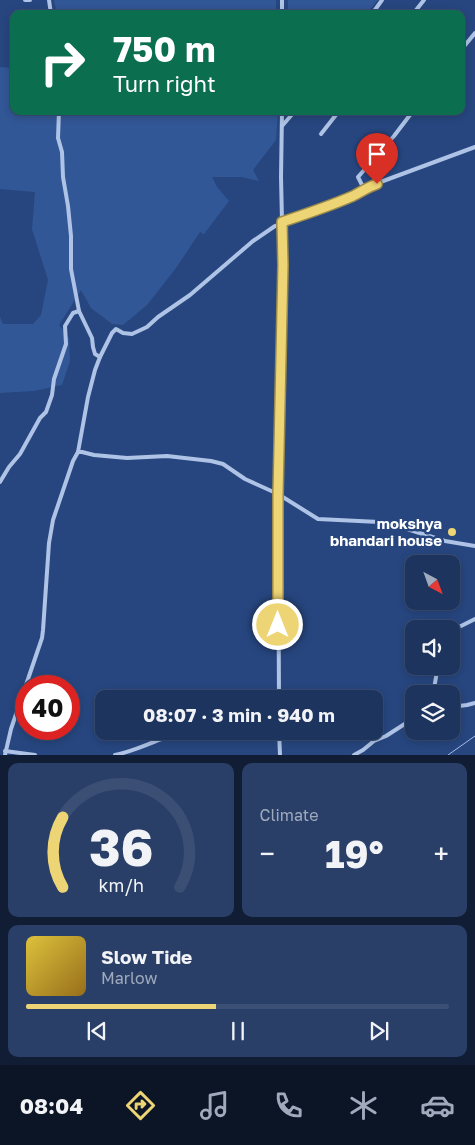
<!DOCTYPE html>
<meta charset="utf-8">
<style>
body{margin:0;font-family:"Golos Text",sans-serif;background:#2a3f68;color:#f1f3f6;height:100vh;display:flex;flex-direction:column;font-size:19px;white-space:nowrap}
*{box-sizing:border-box;margin:0}
p{font-size:16px;color:#a0aabd}
.icon{flex:none;width:28px;height:28px;fill:none;stroke:currentColor;stroke-width:2;stroke-linecap:round;stroke-linejoin:round}
.map{position:relative;height:755px;overflow:hidden}
.side{display:flex;flex-direction:column;gap:8px;padding:8px;background:#101d34;flex:1}
.side>*{flex:none}
.banner{position:absolute;left:10px;top:10px;width:455px;height:105px;border-radius:10px;box-shadow:0 2px 8px #0003,0 0 0 1px #3b4f74;background:#0b6e4f;color:#fff;overflow:hidden}
.needle{width:32px;rotate:139deg}
.controls{position:absolute;left:405px;top:555px;display:grid;gap:10px}
.controls a{display:grid;place-items:center;width:55px;height:55px;border-radius:10px;background:#1d345f;box-shadow:0 2px 8px #0003,0 0 0 1px #3b4f74;font-size:25px}
.speed{position:absolute;left:15px;top:675px;display:flex;gap:10px;font-size:25px;font-weight:700;text-align:center}
.speed>*{display:grid;place-content:center;width:65px;height:65px;border-radius:50%;background:#1d345f;box-shadow:0 2px 8px #0003,0 0 0 1px #3b4f74;line-height:1}
.speed .limit{border:8px solid #d22;background:#fff;color:#111}
.pin{position:absolute;display:grid;place-items:center;width:42px;height:42px;color:#fff;margin:-51px -21px;border-radius:50% 50% 50% 0;rotate:-45deg;box-shadow:0 0 5px #0007}
.pin .icon{rotate:45deg}
.me{position:absolute;width:55px;margin:-28px;rotate:0deg;stroke-linejoin:round;filter:drop-shadow(0 0 4px #0008)}
.turn{display:flex;align-items:center;gap:18px;height:105px;padding:0 20px;font-size:22px}
.turn .icon{width:65px;height:65px;stroke-width:2.5}
.turn b{display:block;font-size:35px;line-height:42px}
.big{font-size:38px;font-weight:700;line-height:1.1}
.side .card{flex:1;display:flex;flex-direction:column;justify-content:center;gap:8px;min-width:0;padding:0 18px;border-radius:10px;background:#2a3f68}
.side .dial{align-items:center;gap:0}
.dial svg{height:130px;overflow:visible;fill:none;stroke:#3b4f74;stroke-width:7;stroke-linecap:round;text-anchor:middle}
.dial text{fill:#f1f3f6;stroke:none}
.song{display:flex;align-items:center;gap:15px}
.cover{width:60px;height:60px;border-radius:8px;background:linear-gradient(135deg,hsl(50 70% 55%),hsl(40 70% 35%))}
.played{height:5px;border-radius:2px;background:linear-gradient(90deg,#edd474 45%,#3b4f74 45%)}
.keys{display:flex;justify-content:space-around;direction:ltr}
.heat{display:flex;justify-content:space-between;align-items:center;font-size:28px;direction:ltr}
.side .tiles{flex:1;display:grid;gap:8px;grid-template-columns:1fr 1fr}
.card:last-child{grid-column:span 2}
.trip{position:absolute;left:95px;top:690px;width:288px;height:50px;border-radius:10px;background:#1d345f;box-shadow:0 2px 8px #0003,0 0 0 1px #3b4f74;font-weight:700;line-height:50px;text-align:center}
.menu{display:flex;height:80px;justify-content:space-around;align-items:center;background:#0c1526;color:#a0aabd}
.menu .icon{width:35px;height:35px}
.menu .active{color:#edd474}
.menu b{font-size:22px;color:#f1f3f6}
.map>svg:first-child{display:block}
.green{fill:#325796}
.lines{fill:none;stroke-linecap:round;stroke-linejoin:round}
.stream{stroke:#a3bce6;stroke-width:1}
.minor{stroke:#aec3e5;stroke-width:4}
.route-casing{stroke:#9a8a4b;stroke-width:12}
.route{stroke:#edd474;stroke-width:9}
.poi-dot{fill:#edd474;stroke:#27467f;stroke-width:2}
.labels{text-anchor:middle;dominant-baseline:central;stroke-width:5;stroke-linejoin:round;paint-order:stroke}
.poi-label{font-size:15px;font-weight:bold;fill:#fff;stroke:#27467f;text-anchor:end}
</style>
<div class="map">
<svg width="475" height="755" viewBox="0 0 475 755">
<rect width="100%" height="100%" fill="#27467f"/>
<g class="green">
<path d="M54 0H276V14H57Z"/>
<path d="M288 0H378L366 14H288Z"/>
<path d="M0 67 14 68V111H278L276 140 253 170 259 181 242 177H212L217 187 229 201 204 234 200 232 176 268 147 305 123 325 112 324 91 308 81 290 59 325 69 338 70 361 62 385 34 391 0 393V317L3 324H33L41 315 48 280 32 229 35 192 0 189Z"/>
</g>
<g class="lines">
<path class="stream" d="M448 755 475 736"/>
<g class="minor">
<path d="M25 0H30"/>
<path d="M49 0 51 14"/>
<path d="M282 14V0"/>
<path d="M372 14 382 0"/>
<path d="M413 14 424 0"/>
<path d="M461 50 475 33"/>
<path d="M59 111 58 138 62 152 63 177 68 206 71 236V269L79 311 92 338 93 347 95 354 100 357"/>
<path d="M413 111 394 136 358 177 362 185 367 187 475 147"/>
<path d="M282 126 295 111"/>
<path d="M321 134 339 111"/>
<path d="M78 452H82L94 455 127 458 167 456 211 461 223 464 245 479 278 494 318 519 379 522 407 529 445 541 475 546"/>
<path d="M0 482 9 467 20 454 40 418 46 412 52 395 54 379 66 344 65 326 73 313 79 311"/>
<path d="M451 631 475 619"/>
<path d="M433 694 438 666"/>
<path d="M279 699 278 494 283 265 281 177 282 111"/>
<path d="M451 707 467 705 475 703"/>
<path d="M279 731 280 755"/>
<path d="M5 751 35 755"/>
<path d="M5 755 11 729 42 638 43 630 49 543 53 520 73 461 78 452 88 397 95 370 100 357 112 333 116 329 123 333 132 334 147 327 158 317 190 295 253 241 275 226 340 201 355 195 367 187"/>
<path d="M115 755C130 752 144 746 159 740 167 737 174 735 182 731"/>
<path d="M354 755 363 750 374 741 386 736 414 718"/>
</g>
</g>
<g class="lines">
<defs>
<path id="route" d="M278 625V494L283 265 282 222C306 214 330 206 353 196 361 192 368 187 377 184"/>
</defs>
<use href="#route" class="route-casing"/>
<use href="#route" class="route"/>
</g>
<circle class="poi-dot" cx="452" cy="532" r="5"/>
<g class="labels">
<g class="poi-label">
<text x="442" y="523">mokshya<tspan x="442" dy="17">bhandari house</tspan></text>
</g>
</g>
</svg>
<div class="controls">
<a><svg class="needle" viewBox="-14 -14 28 28"><path d="M0-13l5 13h-10z" fill="#e53935"/><path d="M0 13l5-13h-10z" fill="#a0aabd"/></svg></a>
<a><svg class="icon" aria-label="sound" viewBox="0 0 24 24"><path d="M4 9h4l5-4v14l-5-4H4zM17 9q2 3 0 6"/></svg></a>
<a><svg class="icon" aria-label="layers" viewBox="0 0 24 24"><path d="M12 4l9 5-9 5-9-5zM3 14l9 5 9-5"/></svg></a>
</div>
<div class="speed"><div class="limit">40</div></div>
<div class="pin" style="left:377px;top:184px;background:#d93025"><svg class="icon" aria-label="arrive" viewBox="0 0 24 24"><path d="M6 21V4h12l-3 4 3 4H6"/></svg></div>
<svg class="me" style="left:278px;top:625px" viewBox="-20 -20 40 40"><circle r="17" fill="#edd474" stroke="#fff" stroke-width="3"/><path d="M0-11L8 9 0 5-8 9z" fill="#fff"/></svg>
<div class="trip">08:07 · 3 min · 940 m</div>
<div class="banner">
<div class="turn"><svg class="icon" aria-label="right" viewBox="0 0 24 24"><path d="M7 20v-9h11M14 6l5 5-5 5"/></svg><div><b>750 m</b>Turn right</div></div>
</div>
</div>
<section class="side">
<div class="tiles">
<div class="card dial"><svg viewBox="0 0 100 80">
<path d="M14 69A42 42 0 1 1 86 69"/>
<path d="M14 69A42 42 0 0 1 14 26" stroke="#edd474"/>
<text x="50" y="56" font-size="32" font-weight="700">36</text>
<text x="50" y="72" font-size="11">km/h</text>
</svg></div>
<div class="card"><p>Climate</p>
<div class="heat"><a>−</a><b class="big">19°</b><a>+</a></div>
</div>
<div class="card">
<div class="song"><i class="cover"></i><div><b>Slow Tide</b><p>Marlow</p></div></div>
<div class="played"></div>
<div class="keys"><svg class="icon" aria-label="previous" viewBox="0 0 24 24"><path d="M18 5L8 12l10 7zM5 5v14"/></svg><svg class="icon" aria-label="pause" viewBox="0 0 24 24"><path d="M8 5v14M16 5v14"/></svg><svg class="icon" aria-label="next" viewBox="0 0 24 24"><path d="M6 5l10 7-10 7zM19 5v14"/></svg></div>
</div>
</div>
</section>
<nav class="menu">
<b>08:04</b>
<svg class="icon active" aria-label="directions" viewBox="0 0 24 24"><path d="M12 3l9 9-9 9-9-9zM9 14v-3h6M13 9l2 2-2 2"/></svg>
<svg class="icon" aria-label="music" viewBox="0 0 24 24"><path d="M9 18V5l10-2v13"/><circle cx="6" cy="18" r="3"/><circle cx="16" cy="16" r="3"/></svg>
<svg class="icon" aria-label="phone" viewBox="0 0 24 24"><path d="M5 4h4l2 5-3 2q2 4 5 5l2-3 5 2v4C11 20 4 13 5 4z"/></svg>
<svg class="icon" aria-label="climate" viewBox="0 0 24 24"><path d="M12 3v18M4 7l16 10M4 17L20 7"/></svg>
<svg class="icon" aria-label="car" viewBox="0 0 24 24"><path d="M5 17H2v-5l4-1 3-4h7l3 4 3 1v5h-3M9 17h6M6 11h13"/><circle cx="7" cy="17" r="2"/><circle cx="17" cy="17" r="2"/></svg>
</nav>
